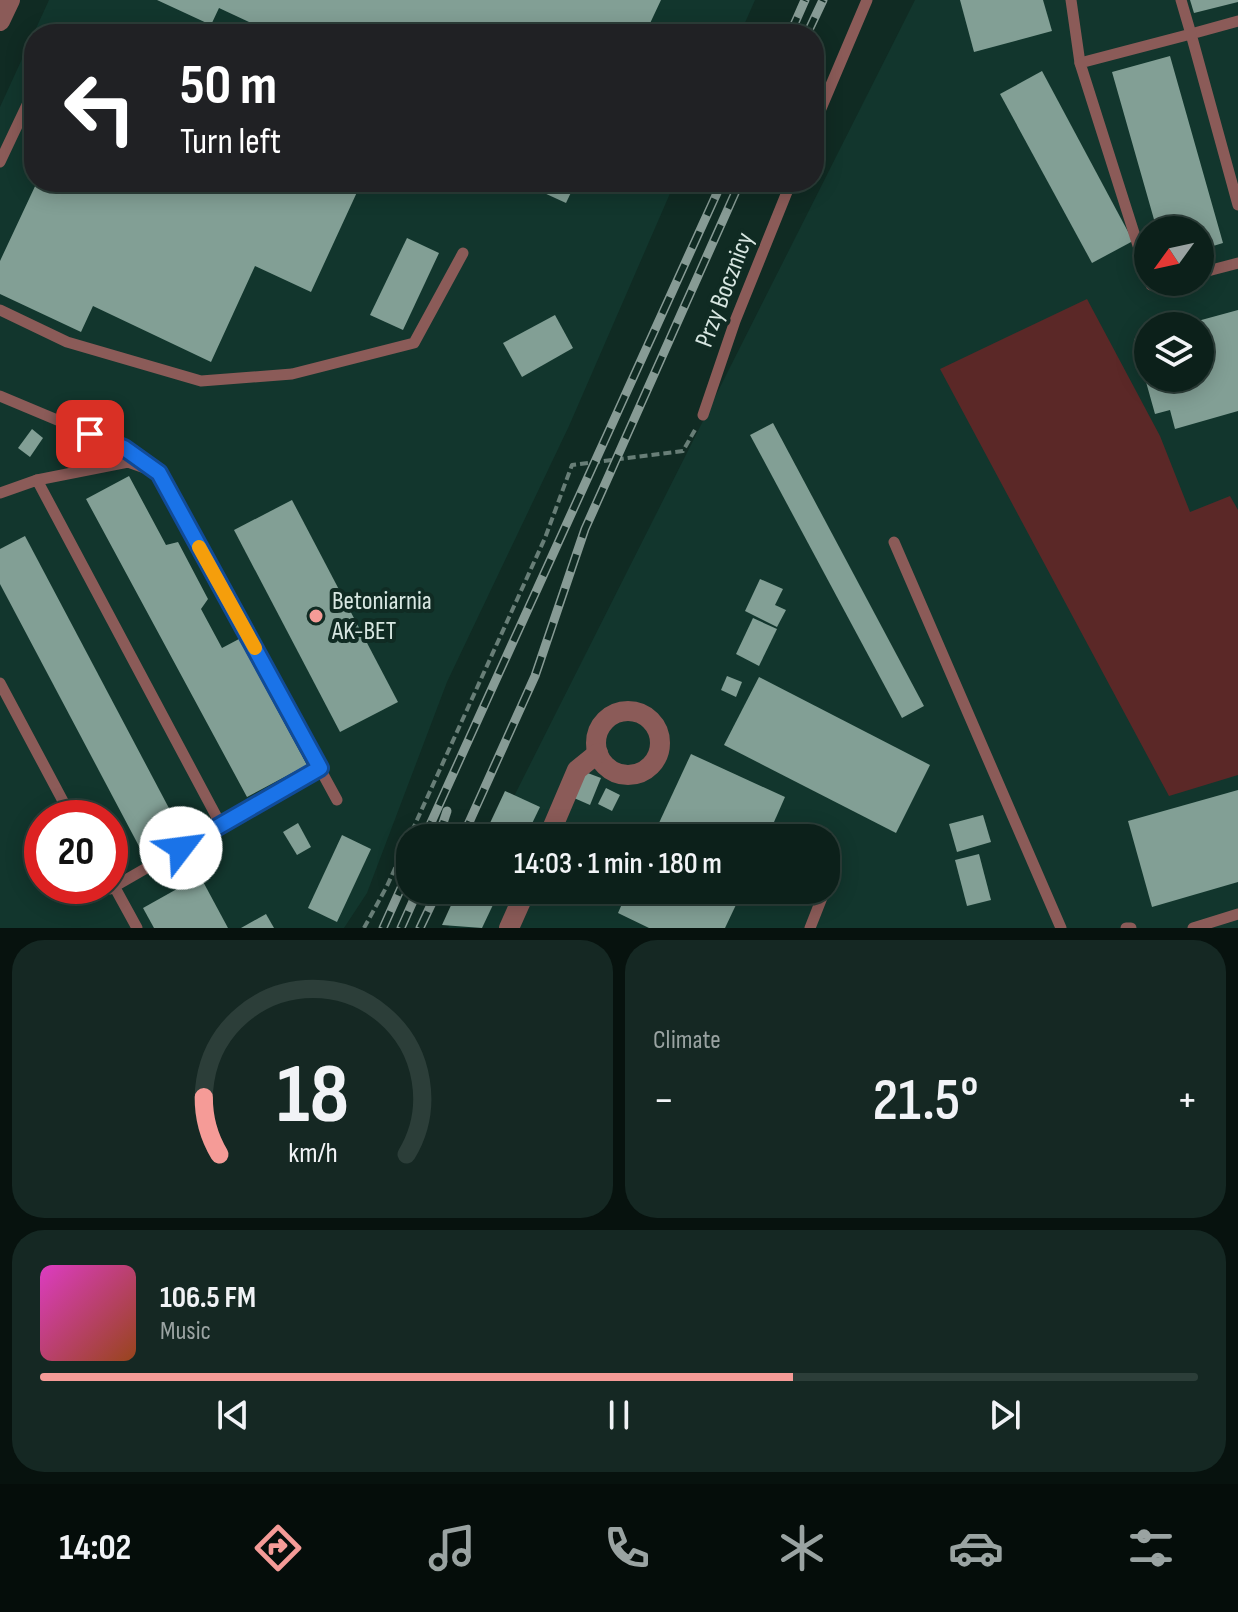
<!DOCTYPE html>
<meta charset="utf-8">
<style>
body{margin:0;font-family:"Sofia Sans Condensed",sans-serif;background:#152823;color:#f1f3f6;height:100vh;display:flex;flex-direction:column;font-size:30px;white-space:nowrap}
*{box-sizing:border-box;margin:0}
p{font-size:26px;color:#9aa3a2}
.icon{flex:none;width:44px;height:44px;fill:none;stroke:currentColor;stroke-width:2;stroke-linecap:round;stroke-linejoin:round}
.map{position:relative;height:928px;overflow:hidden}
.drawer{display:flex;flex-direction:column;gap:12px;padding:12px;background:#07120e;flex:1}
.drawer>*{flex:none}
.guide{position:absolute;left:24px;top:24px;width:800px;height:168px;border-radius:32px;box-shadow:0 4px 20px #0003,0 0 0 2px #2c3e39;background:#202124;color:#fff;overflow:hidden}
.needle{width:52px;rotate:237deg}
.tools{position:absolute;left:1134px;top:216px;display:grid;gap:16px}
.tools a{display:grid;place-items:center;width:80px;height:80px;border-radius:50%;background:#0c201a;box-shadow:0 4px 20px #0003,0 0 0 2px #2c3e39;font-size:40px}
.speed{position:absolute;left:24px;top:800px;display:flex;gap:16px;font-size:40px;font-weight:700;text-align:center}
.speed>*{display:grid;place-content:center;width:104px;height:104px;border-radius:50%;background:#0c201a;box-shadow:0 4px 20px #0003,0 0 0 2px #2c3e39;line-height:1}
.speed .limit{border:12px solid #d22;background:#fff;color:#111}
.pin{position:absolute;display:grid;place-items:center;width:68px;height:68px;color:#fff;margin:-34px;border-radius:16px;box-shadow:0 4px 12px #0006}
.me{position:absolute;width:88px;margin:-44px;rotate:60deg;stroke-linejoin:round;filter:drop-shadow(0 0 6px #0008)}
.turn{display:flex;align-items:center;gap:28px;height:168px;padding:0 24px;font-size:36px}
.turn .icon{width:104px;height:104px;stroke-width:2.5}
.turn b{display:block;font-size:56px;line-height:68px}
.big{font-size:60px;font-weight:600;line-height:1.1}
.drawer .tile{flex:1;display:flex;flex-direction:column;justify-content:center;gap:12px;min-width:0;padding:0 28px;border-radius:32px;background:#152823}
.drawer .dial{align-items:center;gap:0}
.dial svg{height:208px;overflow:visible;fill:none;stroke:#2c3e39;stroke-width:7;stroke-linecap:round;text-anchor:middle}
.dial text{fill:#f1f3f6;stroke:none}
.song{display:flex;align-items:center;gap:24px}
.cover{width:96px;height:96px;border-radius:12px;background:linear-gradient(135deg,hsl(310 70% 55%),hsl(20 70% 35%))}
.played{height:8px;border-radius:4px;background:linear-gradient(90deg,#f59b97 65%,#2c3e39 65%)}
.keys{display:flex;justify-content:space-around;direction:ltr}
.heat{display:flex;justify-content:space-between;align-items:center;font-size:44px;direction:ltr}
.drawer .tiles{flex:1;display:grid;gap:12px;grid-template-columns:1fr 1fr}
.tile:last-child{grid-column:span 2}
.trip{position:absolute;left:396px;top:824px;width:444px;height:80px;border-radius:32px;background:#0c201a;box-shadow:0 4px 20px #0003,0 0 0 2px #2c3e39;font-weight:600;line-height:80px;text-align:center}
.tab-bar{display:flex;height:128px;justify-content:space-around;align-items:center;background:#050d0a;color:#9aa3a2}
.tab-bar .icon{width:56px;height:56px}
.tab-bar .active{color:#f59b97}
.tab-bar b{font-size:36px;color:#f1f3f6}
.map>svg:first-child{display:block}
.built{fill:#12362d;fill-rule:evenodd}
.green{fill:#5b2827}
.building{fill:#829f95}
.lines{fill:none;stroke-linecap:round;stroke-linejoin:round}
.path{stroke:#687e77;stroke-width:4;stroke-dasharray:8 4;stroke-linecap:butt}
.lane{stroke:#8b5b58;stroke-width:11}
.street{stroke:#8b5b58;stroke-width:20}
.rail-casing{stroke:#879b95;stroke-width:9}
.rail{stroke:#102b23;stroke-width:6;stroke-dasharray:18;stroke-linecap:butt}
.route-casing{stroke:#114b97;stroke-width:20}
.route{stroke:#1a73e8;stroke-width:14}
.slow{stroke:#f59e0b;stroke-width:14}
.poi-dot{fill:#f59b97;stroke:#102b23;stroke-width:3}
.labels{text-anchor:middle;dominant-baseline:central;stroke-width:8;stroke-linejoin:round;paint-order:stroke}
.street-label{font-size:26px;fill:#d8e7e2;stroke:#102b23}
.poi-label{font-size:26px;fill:#d8e7e2;stroke:#102b23;text-anchor:start}
</style>
<div class="map">
<svg width="1238" height="928" viewBox="0 0 1238 928">
<rect width="100%" height="100%" fill="#102b23"/>
<g class="built">
<path d="M49 0H755L740 34H34V182H675L569 426 447 682 367 893 344 928H0V107ZM42 818H110V886H42Z"/>
<path d="M915 0H1238V928H448L467 890H826V838H493ZM1148 230H1200V282H1148ZM1148 326H1200V378H1148Z"/>
</g>
<path class="green" d="M1087 299 1160 436 1190 512 1230 496 1238 510V775L1169 796 940 369Z"/>
<g class="building">
<path d="M157 0H661L645 34H275L219 8 211 25Z"/>
<path d="M960 0H1043L1052 31 974 52Z"/>
<path d="M1190 0H1238V2L1194 13Z"/>
<path d="M1170 56 1223 243 1200 250V230H1157L1112 72Z"/>
<path d="M1042 71 1133 241 1092 263 1000 94Z"/>
<path d="M37 182H342L358 190 311 292 255 266 211 362 93 306 81 332 0 294V261Z"/>
<path d="M520 182H576L566 203Z"/>
<path d="M407 238 439 253 403 330 370 315Z"/>
<path d="M1238 310V411L1175 429 1170 410 1155 414 1134 339 1148 335V378H1200V326L1183 325Z"/>
<path d="M555 315 573 348 522 377 503 343Z"/>
<path d="M773 423 924 706 902 718 750 435Z"/>
<path d="M32 429 43 438 30 457 18 448Z"/>
<path d="M129 476 166 545 178 542 208 599 201 609 222 648 239 639 307 765 247 797 86 499Z"/>
<path d="M292 500 398 702 340 732 234 530Z"/>
<path d="M25 536 180 829 141 850 0 584V549Z"/>
<path d="M760 579 783 589 775 605 786 610 777 627 745 611Z"/>
<path d="M753 618 777 629 759 666 736 654Z"/>
<path d="M727 676 742 682 736 697 721 690Z"/>
<path d="M759 677 930 765 896 833 724 745Z"/>
<path d="M691 754 785 797 767 838H652Z"/>
<path d="M585 772 601 778 590 805 574 798Z"/>
<path d="M606 788 620 795 612 811 598 804Z"/>
<path d="M1238 790V882L1152 907 1128 821Z"/>
<path d="M505 791 540 807 525 838H483Z"/>
<path d="M983 815 991 842 957 852 949 824Z"/>
<path d="M298 823 311 847 297 855 283 832Z"/>
<path d="M342 835 371 849 337 922 308 908Z"/>
<path d="M979 854 991 900 967 906 955 860Z"/>
<path d="M200 876 228 928H154L143 908Z"/>
<path d="M458 890H500L482 928 442 925Z"/>
<path d="M628 890H743L725 928H649L618 913Z"/>
<path d="M266 914 274 928H241Z"/>
</g>
<g class="lines">
<path class="path" d="M364 928 387 886 545 538 572 465 683 451 696 428"/>
<g class="lane">
<path d="M1071 0 1080 63"/>
<path d="M1238 21 1191 34 1238 205"/>
<path d="M814 125 867 0"/>
<path d="M0 162 34 90"/>
<path d="M1200 273 1238 263"/>
<path d="M1148 277 1080 63 1191 34 1181 0"/>
<path d="M1150 282 1151 285 1164 282"/>
<path d="M0 310 67 342 201 381 292 374 414 343 463 253"/>
<path d="M0 396 124 448 147 465"/>
<path d="M703 415 735 321 791 182"/>
<path d="M37 480 128 462 159 473 337 800"/>
<path d="M0 493 37 480 221 825"/>
<path d="M894 542 1061 928"/>
<path d="M0 683 72 818"/>
<path d="M108 886 110 889 320 768"/>
<path d="M114 886 137 928"/>
<path d="M810 928 823 895"/>
<path d="M1126 928H1131"/>
<path d="M1193 928 1238 914"/>
</g>
<g class="street">
<path d="M0 21 10 0"/>
<circle cx="628" cy="743" r="32"/>
<path d="M548 838 577 770 598 753"/>
<path d="M509 928 526 890"/>
</g>
<defs>
<g id="rail">
<path d="M790 34 805 0"/>
<path d="M807 34 823 0"/>
<path d="M424 838 722 182"/>
<path d="M438 838 447 811"/>
<path d="M462 838 535 676 585 529 740 182"/>
<path d="M383 928 410 868"/>
<path d="M401 928 418 890"/>
<path d="M420 928 438 890"/>
</g>
</defs>
<use href="#rail" class="rail-casing"/>
<use href="#rail" class="rail"/>
</g>
<g class="lines">
<defs>
<path id="route" d="M90 434 124 448 159 473 320 768 181 848"/>
</defs>
<use href="#route" class="route-casing"/>
<use href="#route" class="route"/>
<path class="slow" d="M199 547 255 648"/>
</g>
<circle class="poi-dot" cx="316" cy="616" r="8"/>
<g class="labels">
<g class="street-label">
<text transform="translate(725 290) rotate(-69)">Przy Bocznicy</text>
</g>
<g class="poi-label">
<text x="332" y="601">Betoniarnia<tspan x="332" dy="30">AK-BET</tspan></text>
</g>
</g>
</svg>
<div class="tools">
<a><svg class="needle" viewBox="-14 -14 28 28"><path d="M0-13l5 13h-10z" fill="#e53935"/><path d="M0 13l5-13h-10z" fill="#9aa3a2"/></svg></a>
<a><svg class="icon" aria-label="layers" viewBox="0 0 24 24"><path d="M12 4l9 5-9 5-9-5zM3 14l9 5 9-5"/></svg></a>
</div>
<div class="speed"><div class="limit">20</div></div>
<div class="pin" style="left:90px;top:434px;background:#d93025"><svg class="icon" aria-label="arrive" viewBox="0 0 24 24"><path d="M6 21V4h12l-3 4 3 4H6"/></svg></div>
<svg class="me" style="left:181px;top:848px" viewBox="-20 -20 40 40"><circle r="19" fill="#fff"/><path d="M0-13L10 11 0 6-10 11z" fill="#1a73e8"/></svg>
<div class="trip">14:03 · 1 min · 180 m</div>
<div class="guide">
<div class="turn"><svg class="icon" aria-label="left" viewBox="0 0 24 24"><path d="M17 20v-9H6M10 6l-5 5 5 5"/></svg><div><b>50 m</b>Turn left</div></div>
</div>
</div>
<section class="drawer">
<div class="tiles">
<div class="tile dial"><svg viewBox="0 0 100 80">
<path d="M14 69A42 42 0 1 1 86 69"/>
<path d="M14 69A42 42 0 0 1 8 47" stroke="#f59b97"/>
<text x="50" y="56" font-size="32" font-weight="700">18</text>
<text x="50" y="72" font-size="11">km/h</text>
</svg></div>
<div class="tile"><p>Climate</p>
<div class="heat"><a>−</a><b class="big">21.5°</b><a>+</a></div>
</div>
<div class="tile">
<div class="song"><i class="cover"></i><div><b>106.5 FM</b><p>Music</p></div></div>
<div class="played"></div>
<div class="keys"><svg class="icon" aria-label="previous" viewBox="0 0 24 24"><path d="M18 5L8 12l10 7zM5 5v14"/></svg><svg class="icon" aria-label="pause" viewBox="0 0 24 24"><path d="M8 5v14M16 5v14"/></svg><svg class="icon" aria-label="next" viewBox="0 0 24 24"><path d="M6 5l10 7-10 7zM19 5v14"/></svg></div>
</div>
</div>
</section>
<nav class="tab-bar">
<b>14:02</b>
<svg class="icon active" aria-label="directions" viewBox="0 0 24 24"><path d="M12 3l9 9-9 9-9-9zM9 14v-3h6M13 9l2 2-2 2"/></svg>
<svg class="icon" aria-label="music" viewBox="0 0 24 24"><path d="M9 18V5l10-2v13"/><circle cx="6" cy="18" r="3"/><circle cx="16" cy="16" r="3"/></svg>
<svg class="icon" aria-label="phone" viewBox="0 0 24 24"><path d="M5 4h4l2 5-3 2q2 4 5 5l2-3 5 2v4C11 20 4 13 5 4z"/></svg>
<svg class="icon" aria-label="climate" viewBox="0 0 24 24"><path d="M12 3v18M4 7l16 10M4 17L20 7"/></svg>
<svg class="icon" aria-label="car" viewBox="0 0 24 24"><path d="M5 17H2v-5l4-1 3-4h7l3 4 3 1v5h-3M9 17h6M6 11h13"/><circle cx="7" cy="17" r="2"/><circle cx="17" cy="17" r="2"/></svg>
<svg class="icon" aria-label="filters" viewBox="0 0 24 24"><path d="M4 7h16M4 17h16"/><circle cx="9" cy="7" r="2"/><circle cx="15" cy="17" r="2"/></svg>
</nav>
